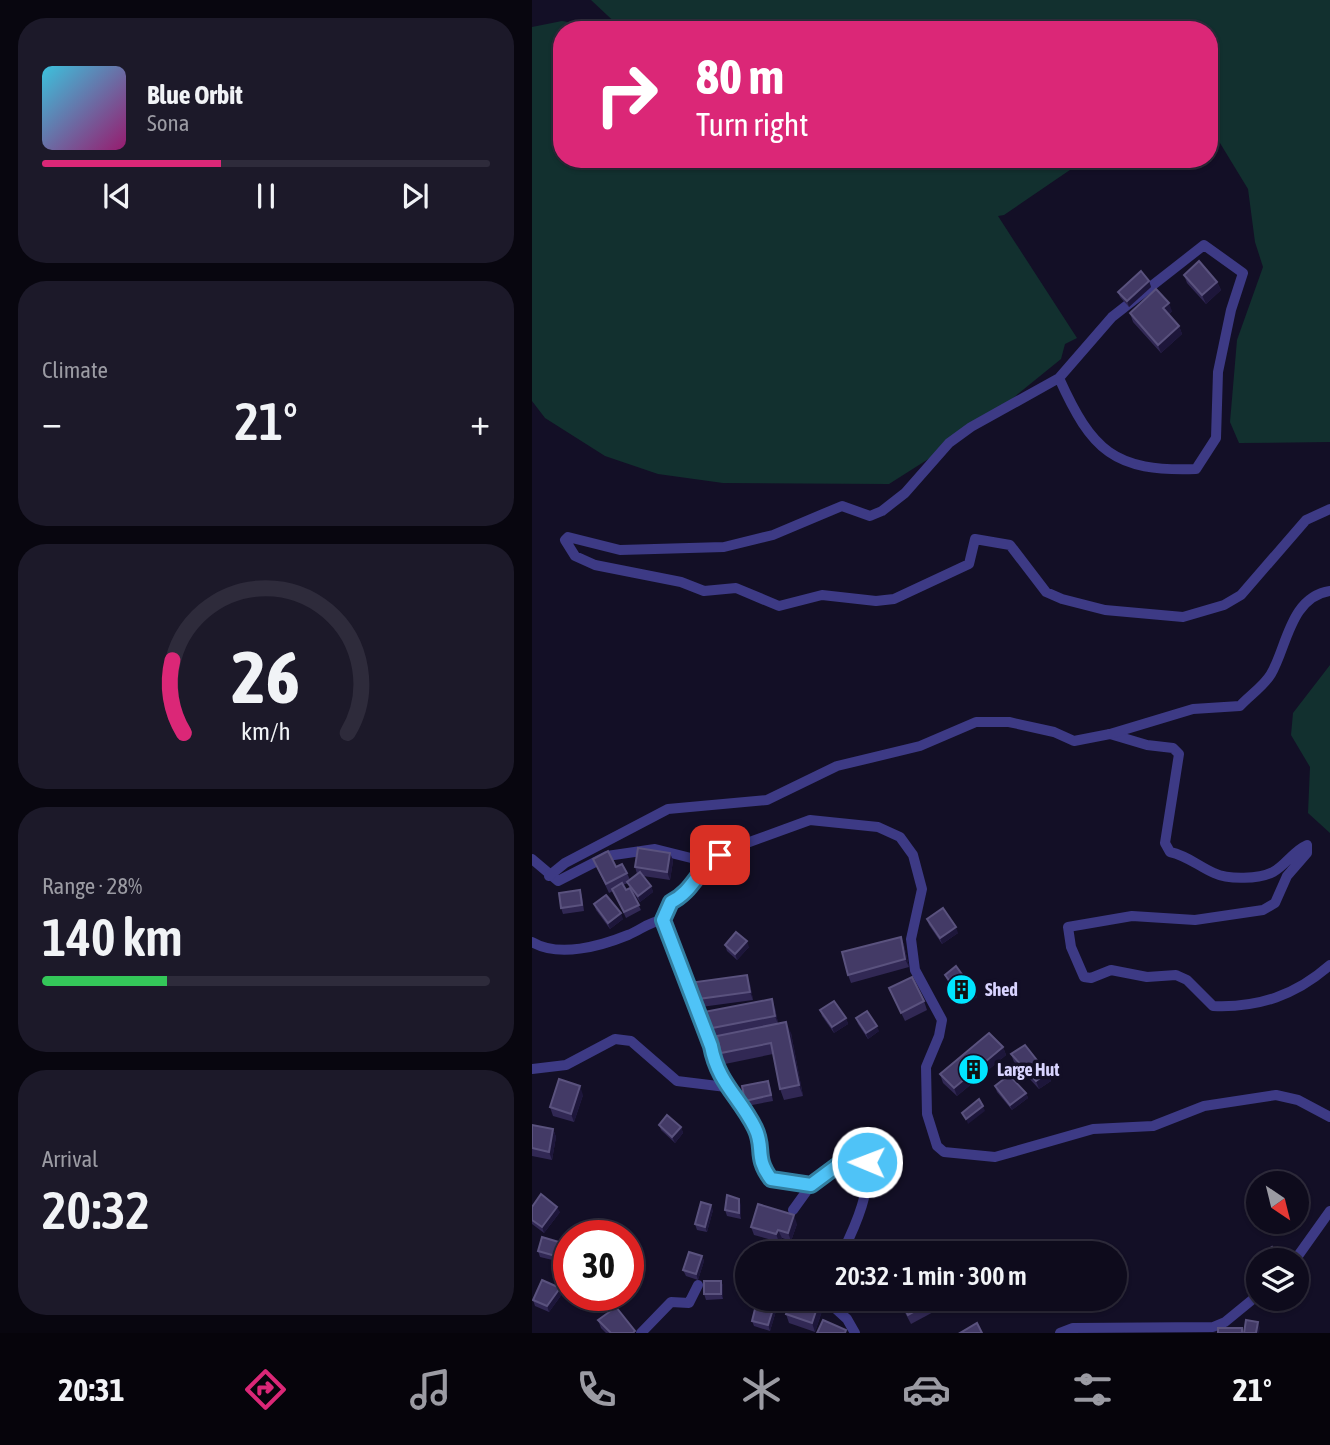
<!DOCTYPE html>
<meta charset="utf-8">
<style>
body{margin:0;font-family:"Asap Condensed",sans-serif;background:#1c1929;color:#f1f3f6;height:100vh;display:flex;flex-direction:column;font-size:26px;white-space:nowrap}
*{box-sizing:border-box;margin:0}
p{font-size:23px;color:#9b9ba3}
.icon{flex:none;width:38px;height:38px;fill:none;stroke:currentColor;stroke-width:2;stroke-linecap:round;stroke-linejoin:round}
.map{position:relative;flex:1;overflow:hidden}
.side{display:flex;flex-direction:column;gap:18px;padding:18px;background:#08060f;width:532px}
.side>*{flex:none}
.top-card{position:absolute;left:21px;top:21px;width:665px;height:147px;border-radius:28px;box-shadow:0 2px 5px #0004,0 0 0 2px #2e2b3b;background:#db2777;color:#fff;overflow:hidden}
.needle{width:46px;rotate:145deg}
.tools{position:absolute;left:714px;top:1171px;display:grid;gap:14px}
.tools a{display:grid;place-items:center;width:63px;height:63px;border-radius:50%;background:#0e0b1c;box-shadow:0 2px 5px #0004,0 0 0 2px #2e2b3b;font-size:35px}
.speed{position:absolute;left:21px;top:1220px;display:flex;gap:14px;font-size:35px;font-weight:700;text-align:center}
.speed>*{display:grid;place-content:center;width:91px;height:91px;border-radius:50%;background:#0e0b1c;box-shadow:0 2px 5px #0004,0 0 0 2px #2e2b3b;line-height:1}
.speed .limit{border:10px solid #d22;background:#fff;color:#111}
.pin{position:absolute;display:grid;place-items:center;width:60px;height:60px;color:#fff;margin:-30px;border-radius:14px;box-shadow:0 4px 10px #0006}
.me{position:absolute;width:77px;margin:-38px;rotate:271deg;stroke-linejoin:round;filter:drop-shadow(0 0 5px #0008)}
.turn{display:flex;align-items:center;gap:24px;height:147px;padding:0 28px;font-size:32px}
.turn .icon{width:91px;height:91px;stroke-width:2.5}
.turn b{display:block;font-size:49px;line-height:60px}
.big{font-size:52px;font-weight:600;line-height:1.1}
.side .card{flex:1;display:flex;flex-direction:column;justify-content:center;gap:10px;min-width:0;padding:0 24px;border-radius:28px;background:#1c1929}
.side .dial{align-items:center;gap:0}
.dial svg{height:182px;overflow:visible;fill:none;stroke:#2e2b3b;stroke-width:7;stroke-linecap:round;text-anchor:middle}
.dial text{fill:#f1f3f6;stroke:none}
.song{display:flex;align-items:center;gap:21px}
.cover{width:84px;height:84px;border-radius:10px;background:linear-gradient(135deg,hsl(190 70% 55%),hsl(320 70% 35%))}
.played{height:7px;border-radius:4px;background:linear-gradient(90deg,#db2777 40%,#2e2b3b 40%)}
.keys{display:flex;justify-content:space-around;direction:ltr}
.heat{display:flex;justify-content:space-between;align-items:center;font-size:38px;direction:ltr}
.charge{height:10px;border-radius:5px;background:linear-gradient(90deg,#34c759 28%,#2e2b3b 0)}
.trip{position:absolute;left:203px;top:1241px;width:392px;height:70px;border-radius:35px;background:#0e0b1c;box-shadow:0 2px 5px #0004,0 0 0 2px #2e2b3b;font-weight:600;line-height:70px;text-align:center}
.tabs{display:flex;height:112px;justify-content:space-around;align-items:center;background:#06040b;color:#9b9ba3}
.tabs .icon{width:49px;height:49px}
.tabs .selected{color:#db2777}
.tabs b{font-size:32px;color:#f1f3f6}
main{display:flex;flex:1;min-height:0}
.map>svg:first-child{display:block}
.green{fill:#12302f}
.lines{fill:none;stroke-linecap:round;stroke-linejoin:round}
.street{stroke:#3d3a85;stroke-width:10}
.wall{fill:#312854;fill-rule:evenodd}
.shaded-wall{fill:#1d163a}
.building{fill:#433a66;stroke:#5a527e;stroke-width:2}
.route-casing{stroke:#337fa1;stroke-width:18}
.route{stroke:#4fc3f7;stroke-width:12}
.labels{text-anchor:middle;dominant-baseline:central;stroke-width:7;stroke-linejoin:round;paint-order:stroke}
.poi-label{font-size:18px;font-weight:bold;fill:#d9d4ff;stroke:#130f26;text-anchor:start}
</style>
<main>
<section class="side">
<div class="card">
<div class="song"><i class="cover"></i><div><b>Blue Orbit</b><p>Sona</p></div></div>
<div class="played"></div>
<div class="keys"><svg class="icon" aria-label="previous" viewBox="0 0 24 24"><path d="M18 5L8 12l10 7zM5 5v14"/></svg><svg class="icon" aria-label="pause" viewBox="0 0 24 24"><path d="M8 5v14M16 5v14"/></svg><svg class="icon" aria-label="next" viewBox="0 0 24 24"><path d="M6 5l10 7-10 7zM19 5v14"/></svg></div>
</div>
<div class="card"><p>Climate</p>
<div class="heat"><a>−</a><b class="big">21°</b><a>+</a></div>
</div>
<div class="card dial"><svg viewBox="0 0 100 80">
<path d="M14 69A42 42 0 1 1 86 69"/>
<path d="M14 69A42 42 0 0 1 9 37" stroke="#db2777"/>
<text x="50" y="56" font-size="32" font-weight="700">26</text>
<text x="50" y="72" font-size="11">km/h</text>
</svg></div>
<div class="card"><p>Range · 28%</p><b class="big">140 km</b><div class="charge"></div></div>
<div class="card"><p>Arrival</p><b class="big">20:32</b></div>
</section>
<div class="map">
<svg width="798" height="1333" viewBox="0 0 798 1333">
<rect width="100%" height="100%" fill="#130f26"/>
<g class="green">
<path d="M59 0H798V442L707 443 698 422 705 340 731 267 723 242 716 189 677 125V30H91Z"/>
<path d="M30 21 81 30H30V159H554L472 215 466 216 545 338 533 344 529 359 439 432 357 484 191 483 126 474 73 456 13 418 0 401V27Z"/>
<path d="M798 665V833L776 813 778 767 759 735 761 713Z"/>
</g>
<g class="lines">
<g class="street">
<path d="M527 378C560 451 582 472 664 469L684 438 686 372 699 310 711 273 672 245 580 317 527 378 439 427 417 443 373 493 350 511 338 516 310 506 241 535 192 547 88 550 36 537 33 540 43 556 63 565 149 582 172 591 204 588 247 606 290 595 344 601 362 599 437 564 443 539 478 545 514 592 530 599 573 610 651 617 692 605 709 595 774 520 798 509"/>
<path d="M578 734 615 745 641 748 647 754 633 843 638 852C656 856 666 866 682 873 697 880 727 879 741 872 754 865 761 851 775 845V853L755 876 743 903 731 910 663 920 600 916 536 927 539 947 552 977 559 978 579 970 615 977 644 975 655 980 681 1006C727 1008 764 995 798 965"/>
<path d="M0 859 26 881 75 856 123 849 175 862 201 848 278 820 346 827 368 837 381 855 390 889 379 939 383 970 410 1020 407 1036 394 1067 395 1114 405 1146 412 1152 463 1157 561 1129 621 1126 672 1106 744 1095 766 1100 798 1117"/>
<path d="M175 862 153 895 139 902 131 920 179 1046 183 1066 194 1087"/>
<path d="M17 876 33 863 136 809 235 800 305 766 388 746 444 722H477L522 732 542 741 578 734 661 709 708 706C717 696 732 686 739 674 755 647 758 597 798 591"/>
<path d="M0 942C27 958 69 946 96 935 109 930 116 922 131 920"/>
<path d="M0 1069 34 1065 83 1039 99 1041 145 1081 194 1087 223 1128 229 1166 239 1179 279 1185 261 1210"/>
<path d="M279 1185C297 1177 307 1154 329 1152L333 1156C342 1186 323 1227 310 1253"/>
<path d="M763 1260 798 1211"/>
<path d="M292 1298 315 1319 323 1333"/>
<path d="M109 1333 139 1302 157 1303 166 1285"/>
<path d="M528 1333 541 1328 681 1327 693 1322 726 1295"/>
</g>
</g>
<g class="wall">
<path d="M652 275 685 282 689 290 674 304 655 283Z"/>
<path d="M617 281 619 287 597 307 588 297 586 292Z"/>
<path d="M640 311 637 314 647 326 650 334 629 353 601 322 598 313Z"/>
<path d="M138 853 141 861 138 880 111 876 119 886 121 892 108 902 98 888 109 910 94 918 81 891 77 893 61 859 84 867 95 873 98 880 105 874 103 867ZM96 883 98 888 94 890 91 885Z"/>
<path d="M48 890 50 896 52 911 31 914 29 908Z"/>
<path d="M62 904 91 919 78 929 64 910Z"/>
<path d="M395 919 426 933 410 944 397 925Z"/>
<path d="M369 937 372 945 377 967 319 983 316 975Z"/>
<path d="M193 945 217 947 205 960 195 951Z"/>
<path d="M413 975 445 997 433 1005 415 980Z"/>
<path d="M218 984 221 1000 169 1007 166 999Z"/>
<path d="M357 988 392 1001 395 1010 373 1021Z"/>
<path d="M243 1008 246 1023 259 1033 271 1096 252 1100 248 1089 241 1054 193 1064 189 1053 185 1036 178 1037 175 1029Z"/>
<path d="M288 1010 314 1018 316 1024 302 1033 290 1016Z"/>
<path d="M324 1018 347 1031 336 1039 326 1024Z"/>
<path d="M471 1047 474 1055 425 1096 411 1083 408 1074Z"/>
<path d="M479 1054 515 1073 519 1081 507 1089 482 1062Z"/>
<path d="M238 1086 241 1101 215 1106 213 1101Z"/>
<path d="M463 1086 494 1093 496 1098 480 1110 465 1092Z"/>
<path d="M51 1095 42 1122 21 1116 18 1107Z"/>
<path d="M0 1125 21 1129 24 1137 20 1160 0 1156Z"/>
<path d="M127 1125 149 1127 151 1133 143 1143 129 1130Z"/>
<path d="M209 1205V1219L195 1216 193 1210Z"/>
<path d="M0 1207 28 1212 12 1233 0 1224Z"/>
<path d="M181 1210 175 1232 165 1230 163 1224Z"/>
<path d="M265 1224 259 1241 250 1238 247 1242 222 1235 219 1227Z"/>
<path d="M33 1249 29 1262 8 1257 6 1251Z"/>
<path d="M170 1256 172 1261 166 1280 154 1276 151 1270Z"/>
<path d="M189 1281 191 1286V1299L174 1300 172 1294Z"/>
<path d="M30 1294 17 1312 3 1306 1 1300Z"/>
<path d="M418 1298 420 1302 379 1324 370 1307 367 1299Z"/>
<path d="M471 1298H498V1299L481 1311Z"/>
<path d="M242 1306 244 1311 238 1331 222 1326 220 1321Z"/>
<path d="M290 1311 283 1332 257 1323 254 1314Z"/>
<path d="M66 1320 101 1333H74L69 1328Z"/>
</g>
<g class="shaded-wall">
<path d="M617 281 619 287 597 307 595 301Z"/>
<path d="M685 282 689 290 674 304 670 295Z"/>
<path d="M637 303 640 311 634 316 631 308Z"/>
<path d="M647 326 650 334 629 353 626 345Z"/>
<path d="M138 853 141 861 138 880 135 872Z"/>
<path d="M119 886 121 892 108 902 106 896Z"/>
<path d="M89 913 91 919 78 929 76 923Z"/>
<path d="M424 927 426 933 410 944 408 938Z"/>
<path d="M369 937 372 945 377 967 373 959Z"/>
<path d="M215 941 217 947 205 960 203 954Z"/>
<path d="M215 975 218 984 221 1000 218 992Z"/>
<path d="M442 991 445 997 433 1005 431 999Z"/>
<path d="M240 999 243 1008 246 1024 243 1016Z"/>
<path d="M314 1018 316 1024 302 1033 300 1027Z"/>
<path d="M254 1022 259 1033 271 1096 267 1085Z"/>
<path d="M345 1026 347 1031 336 1039 334 1033Z"/>
<path d="M471 1047 474 1055 425 1096 422 1088Z"/>
<path d="M515 1073 519 1081 507 1089 504 1081Z"/>
<path d="M48 1086 51 1095 42 1122 39 1114Z"/>
<path d="M494 1093 496 1098 480 1110 478 1105Z"/>
<path d="M451 1106 453 1111 436 1124 434 1119Z"/>
<path d="M149 1127 151 1133 143 1143 140 1137Z"/>
<path d="M21 1129 24 1137 20 1160 17 1152Z"/>
<path d="M207 1199 209 1205V1219L207 1213Z"/>
<path d="M179 1205 181 1210 175 1232 173 1227Z"/>
<path d="M25 1207 28 1212 12 1233 10 1227Z"/>
<path d="M262 1215 265 1224 259 1241 256 1233Z"/>
<path d="M246 1230 250 1238 247 1242 244 1234Z"/>
<path d="M30 1243 33 1249 29 1262 27 1257Z"/>
<path d="M170 1256 172 1261 166 1280 164 1274Z"/>
<path d="M189 1281 191 1286V1299L189 1294Z"/>
<path d="M28 1288 30 1294 17 1312 15 1306Z"/>
<path d="M483 1298H498L481 1311 477 1303Z"/>
<path d="M287 1302 290 1311 283 1332 280 1323Z"/>
<path d="M242 1306 244 1311 238 1331 236 1325Z"/>
<path d="M726 1322 728 1328 727 1333H724Z"/>
</g>
<g class="building">
<path d="M667 261 685 282 670 295 652 275Z"/>
<path d="M609 271 617 281 595 301 586 292Z"/>
<path d="M624 289 637 303 631 308 647 326 626 345 598 313Z"/>
<path d="M106 848 138 853 135 872 103 867Z"/>
<path d="M76 851 84 867 90 864 95 873 74 884 61 859Z"/>
<path d="M108 872 119 886 106 896 95 882Z"/>
<path d="M90 883 94 890 98 888 107 905 92 912 80 889Z"/>
<path d="M48 890 50 905 29 908 27 893Z"/>
<path d="M74 895 89 913 76 923 62 904Z"/>
<path d="M411 908 424 927 408 938 395 919Z"/>
<path d="M204 932 215 941 203 954 193 945Z"/>
<path d="M369 937 373 959 316 975 310 952Z"/>
<path d="M424 966 442 991 431 999 413 975Z"/>
<path d="M215 975 218 992 166 999 164 982Z"/>
<path d="M380 977 392 1001 369 1013 357 988Z"/>
<path d="M240 999 243 1016 175 1029 172 1012Z"/>
<path d="M302 1001 314 1018 300 1027 288 1010Z"/>
<path d="M335 1011 345 1026 334 1033 324 1018Z"/>
<path d="M254 1022 267 1085 248 1089 239 1043 189 1053 185 1036Z"/>
<path d="M457 1033 471 1047 422 1088 408 1074Z"/>
<path d="M493 1045 515 1073 504 1081 479 1054Z"/>
<path d="M477 1075 494 1093 478 1105 463 1086Z"/>
<path d="M27 1079 48 1086 39 1114 18 1107Z"/>
<path d="M236 1081 239 1095 213 1101 210 1086Z"/>
<path d="M447 1099 451 1106 434 1119 430 1113Z"/>
<path d="M135 1115 149 1127 140 1137 127 1125Z"/>
<path d="M0 1125 21 1129 17 1152 0 1148Z"/>
<path d="M9 1194 25 1207 10 1227 0 1220V1207Z"/>
<path d="M195 1195 207 1199V1213L193 1210Z"/>
<path d="M169 1202 179 1205 173 1227 163 1224Z"/>
<path d="M226 1204 262 1215 256 1233 246 1230 244 1234 219 1227Z"/>
<path d="M10 1237 30 1243 27 1257 6 1251Z"/>
<path d="M740 1247 749 1260H726V1265L722 1259Z"/>
<path d="M157 1252 170 1256 164 1274 151 1270Z"/>
<path d="M215 1267V1286L207 1272Z"/>
<path d="M10 1280 28 1288 15 1306 1 1300Z"/>
<rect x="172" y="1281" width="17" height="13"/>
<path d="M259 1298H275L287 1302 280 1323 254 1314Z"/>
<path d="M407 1298 376 1315 367 1299V1298Z"/>
<path d="M474 1298H483L477 1303Z"/>
<path d="M225 1301 242 1306 236 1325 220 1321Z"/>
<path d="M84 1307 103 1331 101 1333H79L66 1320Z"/>
<path d="M291 1320 314 1330 313 1333H285Z"/>
<path d="M714 1320 726 1322 724 1333H712Z"/>
<path d="M445 1323 450 1333H428Z"/>
<rect x="686" y="1328" width="24" height="5"/>
</g>
<g class="lines">
<defs>
<path id="route" d="M188 855C166 867 162 891 139 902L131 920 179 1046C186 1083 207 1096 223 1128 233 1148 222 1157 239 1179L279 1185 322 1153 329 1152 335 1162"/>
</defs>
<use href="#route" class="route-casing"/>
<use href="#route" class="route"/>
</g>
<defs>
<symbol id="building-disc" viewBox="-11 -11 22 22"><circle r="9.5" fill="#00e5ff" stroke="#130f26"/><path d="M-4-6H4V6H1V3H-1V6H-4ZM-2.5-4.3h1.7v1.8h-1.7ZM.8-4.3h1.7v1.8H.8ZM-2.5-1h1.7V.8h-1.7ZM.8-1h1.7V.8H.8Z" fill="#111"/></symbol>
</defs>
<g fill-rule="evenodd">
<use href="#building-disc" x="412" y="972" width="35" height="35"/>
<use href="#building-disc" x="424" y="1052" width="35" height="35"/>
</g>
<g class="labels">
<g class="poi-label">
<text x="453" y="989">Shed</text>
<text x="465" y="1069">Large Hut</text>
</g>
</g>
</svg>
<div class="tools">
<a><svg class="needle" viewBox="-14 -14 28 28"><path d="M0-13l5 13h-10z" fill="#e53935"/><path d="M0 13l5-13h-10z" fill="#9b9ba3"/></svg></a>
<a><svg class="icon" aria-label="layers" viewBox="0 0 24 24"><path d="M12 4l9 5-9 5-9-5zM3 14l9 5 9-5"/></svg></a>
</div>
<div class="speed"><div class="limit">30</div></div>
<div class="pin" style="left:188px;top:855px;background:#d93025"><svg class="icon" aria-label="arrive" viewBox="0 0 24 24"><path d="M6 21V4h12l-3 4 3 4H6"/></svg></div>
<svg class="me" style="left:335px;top:1162px" viewBox="-20 -20 40 40"><circle r="17" fill="#4fc3f7" stroke="#fff" stroke-width="3"/><path d="M0-11L8 9 0 5-8 9z" fill="#fff"/></svg>
<div class="trip">20:32 · 1 min · 300 m</div>
<div class="top-card">
<div class="turn"><svg class="icon" aria-label="right" viewBox="0 0 24 24"><path d="M7 20v-9h11M14 6l5 5-5 5"/></svg><div><b>80 m</b>Turn right</div></div>
</div>
</div>
</main>
<nav class="tabs">
<b>20:31</b>
<svg class="icon selected" aria-label="directions" viewBox="0 0 24 24"><path d="M12 3l9 9-9 9-9-9zM9 14v-3h6M13 9l2 2-2 2"/></svg>
<svg class="icon" aria-label="music" viewBox="0 0 24 24"><path d="M9 18V5l10-2v13"/><circle cx="6" cy="18" r="3"/><circle cx="16" cy="16" r="3"/></svg>
<svg class="icon" aria-label="phone" viewBox="0 0 24 24"><path d="M5 4h4l2 5-3 2q2 4 5 5l2-3 5 2v4C11 20 4 13 5 4z"/></svg>
<svg class="icon" aria-label="climate" viewBox="0 0 24 24"><path d="M12 3v18M4 7l16 10M4 17L20 7"/></svg>
<svg class="icon" aria-label="car" viewBox="0 0 24 24"><path d="M5 17H2v-5l4-1 3-4h7l3 4 3 1v5h-3M9 17h6M6 11h13"/><circle cx="7" cy="17" r="2"/><circle cx="17" cy="17" r="2"/></svg>
<svg class="icon" aria-label="filters" viewBox="0 0 24 24"><path d="M4 7h16M4 17h16"/><circle cx="9" cy="7" r="2"/><circle cx="15" cy="17" r="2"/></svg>
<b>21°</b>
</nav>
